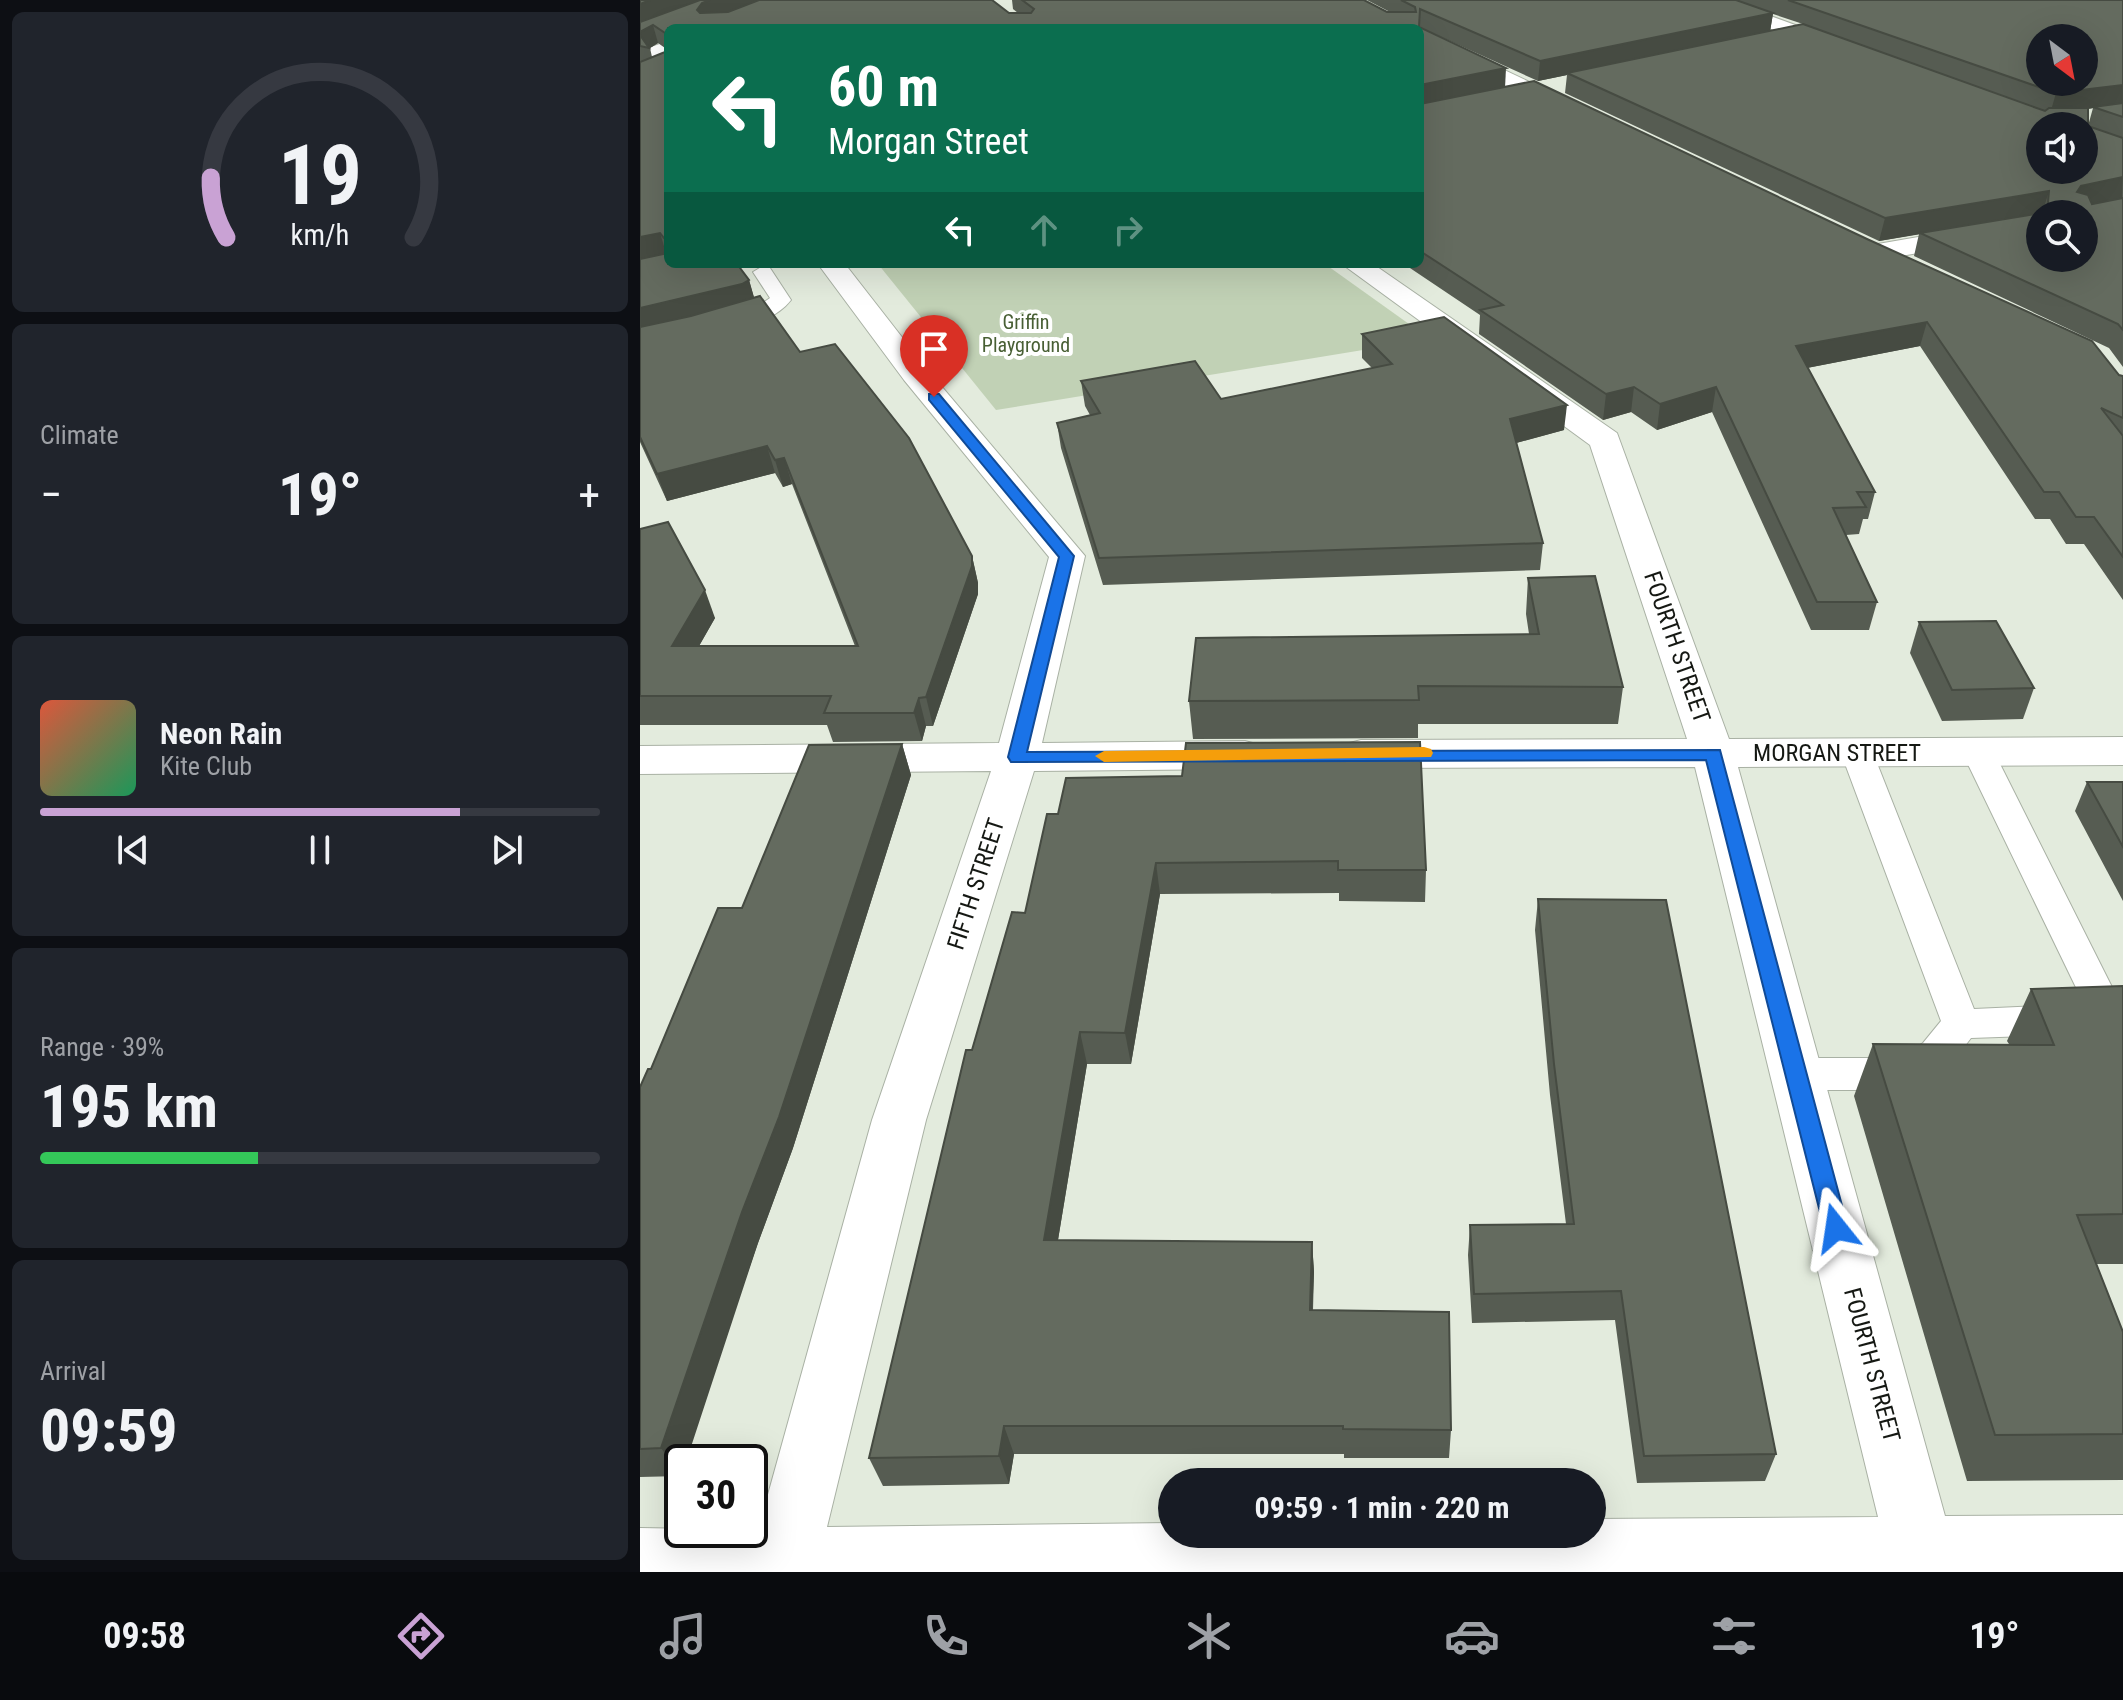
<!DOCTYPE html>
<meta charset="utf-8">
<style>
body{margin:0;font-family:"Roboto Condensed",sans-serif;background:#20242c;color:#f1f3f6;height:100vh;display:flex;flex-direction:column;font-size:30px;white-space:nowrap}
*{box-sizing:border-box;margin:0}
p{font-size:26px;color:#9ea1a6}
.icon{flex:none;width:44px;height:44px;fill:none;stroke:currentColor;stroke-width:2;stroke-linecap:round;stroke-linejoin:round}
.map{position:relative;flex:1;overflow:hidden}
.drawer{display:flex;flex-direction:column;gap:12px;padding:12px;background:#0d0f14;width:640px}
.drawer>*{flex:none}
.hud{position:absolute;left:24px;top:24px;width:760px;height:244px;border-radius:12px;box-shadow:0 8px 32px #0002;background:#0b6e4f;color:#fff;overflow:hidden}
.needle{width:52px;rotate:148deg}
.buttons{position:absolute;left:1386px;top:24px;display:grid;gap:16px}
.buttons a{display:grid;place-items:center;width:72px;height:72px;border-radius:50%;background:#171b24;box-shadow:0 8px 32px #0002;font-size:40px}
.speed{position:absolute;left:24px;top:1444px;display:flex;gap:16px;font-size:40px;font-weight:700;text-align:center}
.speed>*{display:grid;place-content:center;width:104px;height:104px;border-radius:50%;background:#171b24;box-shadow:0 8px 32px #0002;line-height:1}
.speed .limit{border:4px solid #111;border-radius:12px;background:#fff;color:#111}
.pin{position:absolute;display:grid;place-items:center;width:68px;height:68px;color:#fff;margin:-82px -34px;border-radius:50% 50% 50% 0;rotate:-45deg;box-shadow:0 0 8px #0007}
.pin .icon{rotate:45deg}
.me{position:absolute;width:88px;margin:-44px;rotate:345deg;stroke-linejoin:round;filter:drop-shadow(0 0 6px #0008)}
.turn{display:flex;align-items:center;gap:28px;height:168px;padding:0 32px;font-size:36px}
.turn .icon{width:104px;height:104px;stroke-width:2.5}
.turn b{display:block;font-size:56px;line-height:68px}
.lanes{display:flex;align-items:center;height:76px;padding:0 32px;background:#0003;justify-content:center;gap:40px;direction:ltr}
.lanes .off{opacity:.35}
.big{font-size:60px;font-weight:700;line-height:1.1}
.drawer .tile{flex:1;display:flex;flex-direction:column;justify-content:center;gap:12px;min-width:0;padding:0 28px;border-radius:12px;background:#20242c}
.drawer .dial{align-items:center;gap:0}
.dial svg{height:208px;overflow:visible;fill:none;stroke:#363941;stroke-width:7;stroke-linecap:round;text-anchor:middle}
.dial text{fill:#f1f3f6;stroke:none}
.song{display:flex;align-items:center;gap:24px}
.cover{width:96px;height:96px;border-radius:12px;background:linear-gradient(135deg,hsl(10 70% 55%),hsl(150 70% 35%))}
.played{height:8px;border-radius:4px;background:linear-gradient(90deg,#c9a2d4 75%,#363941 75%)}
.keys{display:flex;justify-content:space-around;direction:ltr}
.heat{display:flex;justify-content:space-between;align-items:center;font-size:44px;direction:ltr}
.charge{height:12px;border-radius:6px;background:linear-gradient(90deg,#34c759 39%,#363941 0)}
.trip{position:absolute;left:518px;top:1468px;width:448px;height:80px;border-radius:40px;background:#171b24;box-shadow:0 8px 32px #0002;font-weight:700;line-height:80px;text-align:center}
.menu{display:flex;height:128px;justify-content:space-around;align-items:center;background:#090b0e;color:#9ea1a6}
.menu .icon{width:56px;height:56px}
.menu .on{color:#c9a2d4}
.menu b{font-size:36px;color:#f1f3f6}
main{display:flex;flex:1;min-height:0}
.map>svg:first-child{display:block}
.green{fill:#c1d1b5}
.lines{fill:none;stroke-linecap:round;stroke-linejoin:round}
.lane-casing{stroke:#a9b1a4;stroke-width:2}
.street-casing{stroke:#a9b1a4;stroke-width:2}
.secondary-casing{stroke:#a9b1a4;stroke-width:2}
.lane{fill:#fff;fill-rule:evenodd}
.street{fill:#fff;fill-rule:evenodd}
.secondary{fill:#fff;fill-rule:evenodd}
.wall{fill:#565c52;fill-rule:evenodd}
.shaded-wall{fill:#464b42}
.building{fill:#646b5f;stroke:#464b42;stroke-width:2;fill-rule:evenodd}
.route{fill:#1a73e8;stroke:#114b97;stroke-width:2}
.slow{fill:#f59e0b}
.labels{text-anchor:middle;dominant-baseline:central;stroke-width:8;stroke-linejoin:round;paint-order:stroke}
.far-park-label{font-size:20px;fill:#485f34;stroke:#fff}
.street-label{font-size:24px;fill:#151813;stroke:#fff}
</style>
<main>
<section class="drawer">
<div class="tile dial"><svg viewBox="0 0 100 80">
<path d="M14 69A42 42 0 1 1 86 69"/>
<path d="M14 69A42 42 0 0 1 8 46" stroke="#c9a2d4"/>
<text x="50" y="56" font-size="32" font-weight="700">19</text>
<text x="50" y="72" font-size="11">km/h</text>
</svg></div>
<div class="tile"><p>Climate</p>
<div class="heat"><a>−</a><b class="big">19°</b><a>+</a></div>
</div>
<div class="tile">
<div class="song"><i class="cover"></i><div><b>Neon Rain</b><p>Kite Club</p></div></div>
<div class="played"></div>
<div class="keys"><svg class="icon" aria-label="previous" viewBox="0 0 24 24"><path d="M18 5L8 12l10 7zM5 5v14"/></svg><svg class="icon" aria-label="pause" viewBox="0 0 24 24"><path d="M8 5v14M16 5v14"/></svg><svg class="icon" aria-label="next" viewBox="0 0 24 24"><path d="M6 5l10 7-10 7zM19 5v14"/></svg></div>
</div>
<div class="tile"><p>Range · 39%</p><b class="big">195 km</b><div class="charge"></div></div>
<div class="tile"><p>Arrival</p><b class="big">09:59</b></div>
</section>
<div class="map">
<svg width="1483" height="1572" viewBox="0 0 1483 1572">
<rect width="100%" height="100%" fill="#e3ebdd"/>
<path class="green" d="M238 264H685L790 339 356 410Z"/>
<g class="lines">
<defs>
<g id="lane">
<path d="M123 266 130 268 151 300C138 317 104 333 82 327L78 323 82 319 110 312 130 298 113 272Z"/>
<path d="M1338 742 1349 745 1354 752 1483 1009 1482 1028 1469 1033 1331 1038C1313 1062 1295 1080 1266 1090H1156L1142 1085 1137 1074 1142 1063 1156 1058H1260L1283 1043 1301 1021 1201 753 1206 746 1217 743 1228 746 1233 753 1334 1009 1444 1004 1322 752 1327 745Z"/>
</g>
<g id="street">
<path d="M780 30 940 106 943 111 940 116H924L780 44Z"/>
<path d="M1400 216V232L1232 261 1223 259 1219 253 1223 247 1232 245Z"/>
<path d="M178 264H205L286 368 445 556 402 743 605 741 620 745 626 755 620 765 605 769 394 771 286 1120 187 1527 532 1523V1534H952V1519L1238 1517 1055 767 721 768 706 764 700 754 706 744 721 740 1047 739 950 445 702 264H733L977 433 1089 739 1483 737V765L1098 767 1305 1516 1483 1515V1572H0V1528L110 1530V1527H119L232 1120 351 771 0 774V746L359 743 409 557 264 380Z"/>
</g>
<g id="secondary">
<path d="M1061 0H1087L1210 45 1213 49 1203 55 1196 53 1064 4Z"/>
<path d="M28 41V54L0 64V51Z"/>
</g>
</defs>
<use href="#lane" class="lane-casing"/>
<use href="#street" class="street-casing"/>
<use href="#secondary" class="secondary-casing"/>
<use href="#lane" class="lane"/>
<use href="#street" class="street"/>
<use href="#secondary" class="secondary"/>
</g>
<g class="wall">
<path d="M0 0 369 13H378L373 9 372 0H724L747 12H750L727 0H1483V367L1469 348 1274 256 1279 234 1239 241 925 93 927 75 898 81 779 27 865 87 1479 375 1483 376V600L1444 544H1426L1410 519H1395L1280 346 1167 368 1235 492 1228 519H1223L1219 534 1206 535 1237 602 1229 630H1171L1072 412 1017 430 991 412 963 420 839 334 840 315 764 264H780V28H28V264L109 280 114 298 332 556 338 583V594L293 726H286L282 741 193 742 187 725H0V529L75 618 59 646H215L152 484 143 487 135 473 27 501 0 442ZM1133 14 1163 24 1130 31ZM18 43 25 48V52L12 57 10 48ZM1453 108 1448 126V109Z"/>
<path d="M722 334 924 430 876 443 903 543 900 570 463 585 421 448 417 423 450 415 445 406 441 381 581 399 732 368 722 358Z"/>
<path d="M888 578 983 687 978 724H778V738L553 739 549 701 889 634 886 614Z"/>
<path d="M1279 622 1394 688 1383 719 1302 721 1270 653Z"/>
<path d="M262 744 271 775 153 1148 118 1243 42 1462 41 1476 0 1477V1087L102 908Z"/>
<path d="M1447 782H1483V901L1435 811Z"/>
<path d="M407 814 786 870 785 902 699 901V893L520 894 491 1064H447L418 1240 672 1242 674 1272 673 1310 811 1430 809 1458H704V1454H374L369 1484 243 1486 229 1458 332 1050 385 913Z"/>
<path d="M898 899 1136 1454 1125 1481 997 1483 975 1320 832 1323 828 1255 830 1225 926 1224 910 1095 895 930Z"/>
<path d="M1483 986V1264H1456L1483 1332V1480L1327 1481 1214 1096 1233 1044H1369L1367 1041 1391 989Z"/>
</g>
<g class="shaded-wall">
<path d="M10 0H62L0 24V4Z"/>
<path d="M70 0H120L67 21 57 10 62 3Z"/>
<path d="M1133 13 1130 32 927 73V75L898 81 900 61Z"/>
<path d="M13 25 18 43 10 48 0 38V32Z"/>
<path d="M866 68 865 88 780 105V85Z"/>
<path d="M1483 85V104L1410 114 1416 93Z"/>
<path d="M1483 177 1482 198 1434 208 1437 192 1441 186Z"/>
<path d="M1409 191 1402 214 1239 241 1245 218Z"/>
<path d="M20 233 27 256 0 262V237Z"/>
<path d="M109 280 116 304 0 335V308Z"/>
<path d="M1287 322 1280 346 1151 371 1156 346Z"/>
<path d="M994 387 991 412 963 420 966 394Z"/>
<path d="M1076 387 1072 412 1017 430 1020 404Z"/>
<path d="M927 405 924 430 869 445 870 419Z"/>
<path d="M127 446 135 473 27 501 17 474Z"/>
<path d="M144 458 152 484 143 487 135 460Z"/>
<path d="M332 556 338 583V594L293 726 286 697Z"/>
<path d="M65 590 75 618 43 674 32 646Z"/>
<path d="M279 698 286 726 282 741 274 713Z"/>
<path d="M262 744 271 775 153 1148 118 1243 46 1462H42L41 1476 21 1448Z"/>
<path d="M516 863 520 894 491 1064 485 1033Z"/>
<path d="M440 1032 447 1064 413 1270 404 1240Z"/>
<path d="M672 1242 674 1272 671 1339 670 1310Z"/>
<path d="M364 1426 374 1454 369 1484 359 1456Z"/>
</g>
<g class="building">
<path d="M0 0H10L0 4Z"/>
<path d="M60 0H70L62 3 57 10 60 13 88 12 119 0H352L369 13H391L394 9 382 0H724L747 12H776L775 7 761 0H1096L1133 13 900 61 780 9 779 27 866 68 780 85V28H28V238H24L20 233 0 237V62L25 52V33L13 25 0 32V22Z"/>
<path d="M1148 0H1483V85L1416 93ZM1400 38H1444V82H1400Z"/>
<path d="M1163 24 1405 111 1409 108H1448V126L1483 138V177L1441 186 1437 192 1448 195 1452 204 1483 198V330L1478 324 1280 233 1407 212 1409 191 1245 218 927 73ZM1400 126H1444V170H1400ZM1400 214H1444V258H1400Z"/>
<path d="M0 35 9 48 0 46Z"/>
<path d="M894 81 1227 239 1452 341 1479 375 1483 376V418L1461 408 1483 436V557L1454 517H1436L1419 492H1404L1287 322 1156 346 1235 492H1217L1226 507 1193 508 1237 602H1177L1076 387 1020 404 994 387 966 394 840 310 863 305 780 251V104Z"/>
<path d="M1483 103V117L1453 107Z"/>
<path d="M28 253V264H97L109 280 102 284 0 308V259Z"/>
<path d="M120 296 160 352 195 344 269 438 332 556V566L286 697 279 698 274 713H184L191 696H0V529L28 522 65 590 32 646H218L144 458 135 460 127 446 17 474 0 437V327L51 316Z"/>
<path d="M804 317 927 405 870 419 903 543 459 558 417 423 460 413 441 381 555 361 581 399 752 364 722 334Z"/>
<path d="M955 576 983 687 778 686 779 700 549 701 556 638 899 634 888 578Z"/>
<path d="M1356 621 1394 688 1312 690 1279 622Z"/>
<path d="M780 742 786 870H698V861L516 863 485 1033 440 1032 404 1240 672 1242 670 1310 809 1312 811 1430 703 1429V1426H364L359 1456 229 1458 326 1050H332L372 912 385 913 407 814H418L426 778 542 776 546 743Z"/>
<path d="M262 744 139 1117 102 1212 21 1448 0 1449V1087L8 1069H11L78 908H102L169 745Z"/>
<path d="M1447 782H1483V847Z"/>
<path d="M898 899 1026 900 1136 1454 1004 1456 981 1291 834 1294 830 1225 934 1224 914 1064Z"/>
<path d="M1483 986V1214L1437 1215 1483 1332V1434L1355 1435 1233 1044 1414 1045 1391 989Z"/>
</g>
<path class="route" d="M289 394H299L434 556 387 752 1080 750 1208 1228 1205 1235 1196 1238 1188 1235 1184 1228 1066 760 371 762 368 757 419 557 289 400Z"/>
<path class="slow" d="M784 747 791 749 793 753 791 757 464 762 455 756 464 751Z"/>
<g class="labels">
<g class="far-park-label">
<text x="386" y="322">Griffin<tspan x="386" dy="23">Playground</tspan></text>
</g>
<g class="street-label">
<text transform="translate(1037 647) rotate(71)">FOURTH STREET</text>
<text x="1197" y="753">MORGAN STREET</text>
<text transform="translate(336 884) rotate(-72)">FIFTH STREET</text>
<text transform="translate(1232 1365) rotate(75)">FOURTH STREET</text>
</g>
</g>
</svg>
<div class="buttons">
<a><svg class="needle" viewBox="-14 -14 28 28"><path d="M0-13l5 13h-10z" fill="#e53935"/><path d="M0 13l5-13h-10z" fill="#9ea1a6"/></svg></a>
<a><svg class="icon" aria-label="sound" viewBox="0 0 24 24"><path d="M4 9h4l5-4v14l-5-4H4zM17 9q2 3 0 6"/></svg></a>
<a><svg class="icon" aria-label="search" viewBox="0 0 24 24"><circle cx="10" cy="10" r="6"/><path d="M15 15l6 6"/></svg></a>
</div>
<div class="speed"><div class="limit">30</div></div>
<div class="pin" style="left:294px;top:397px;background:#d93025"><svg class="icon" aria-label="arrive" viewBox="0 0 24 24"><path d="M6 21V4h12l-3 4 3 4H6"/></svg></div>
<svg class="me" style="left:1196px;top:1228px" viewBox="-20 -20 40 40"><path d="M0-17L14 15 0 8-14 15z" fill="#1a73e8" stroke="#fff" stroke-width="4"/></svg>
<div class="trip">09:59 · 1 min · 220 m</div>
<div class="hud">
<div class="turn"><svg class="icon" aria-label="left" viewBox="0 0 24 24"><path d="M17 20v-9H6M10 6l-5 5 5 5"/></svg><div><b>60 m</b>Morgan Street</div></div>
<div class="lanes"><svg class="icon" aria-label="left" viewBox="0 0 24 24"><path d="M17 20v-9H6M10 6l-5 5 5 5"/></svg><svg class="icon off" aria-label="ahead" viewBox="0 0 24 24"><path d="M12 20V5M6 11l6-6 6 6"/></svg><svg class="icon off" aria-label="right" viewBox="0 0 24 24"><path d="M7 20v-9h11M14 6l5 5-5 5"/></svg></div>
</div>
</div>
</main>
<nav class="menu">
<b>09:58</b>
<svg class="icon on" aria-label="directions" viewBox="0 0 24 24"><path d="M12 3l9 9-9 9-9-9zM9 14v-3h6M13 9l2 2-2 2"/></svg>
<svg class="icon" aria-label="music" viewBox="0 0 24 24"><path d="M9 18V5l10-2v13"/><circle cx="6" cy="18" r="3"/><circle cx="16" cy="16" r="3"/></svg>
<svg class="icon" aria-label="phone" viewBox="0 0 24 24"><path d="M5 4h4l2 5-3 2q2 4 5 5l2-3 5 2v4C11 20 4 13 5 4z"/></svg>
<svg class="icon" aria-label="climate" viewBox="0 0 24 24"><path d="M12 3v18M4 7l16 10M4 17L20 7"/></svg>
<svg class="icon" aria-label="car" viewBox="0 0 24 24"><path d="M5 17H2v-5l4-1 3-4h7l3 4 3 1v5h-3M9 17h6M6 11h13"/><circle cx="7" cy="17" r="2"/><circle cx="17" cy="17" r="2"/></svg>
<svg class="icon" aria-label="filters" viewBox="0 0 24 24"><path d="M4 7h16M4 17h16"/><circle cx="9" cy="7" r="2"/><circle cx="15" cy="17" r="2"/></svg>
<b>19°</b>
</nav>
